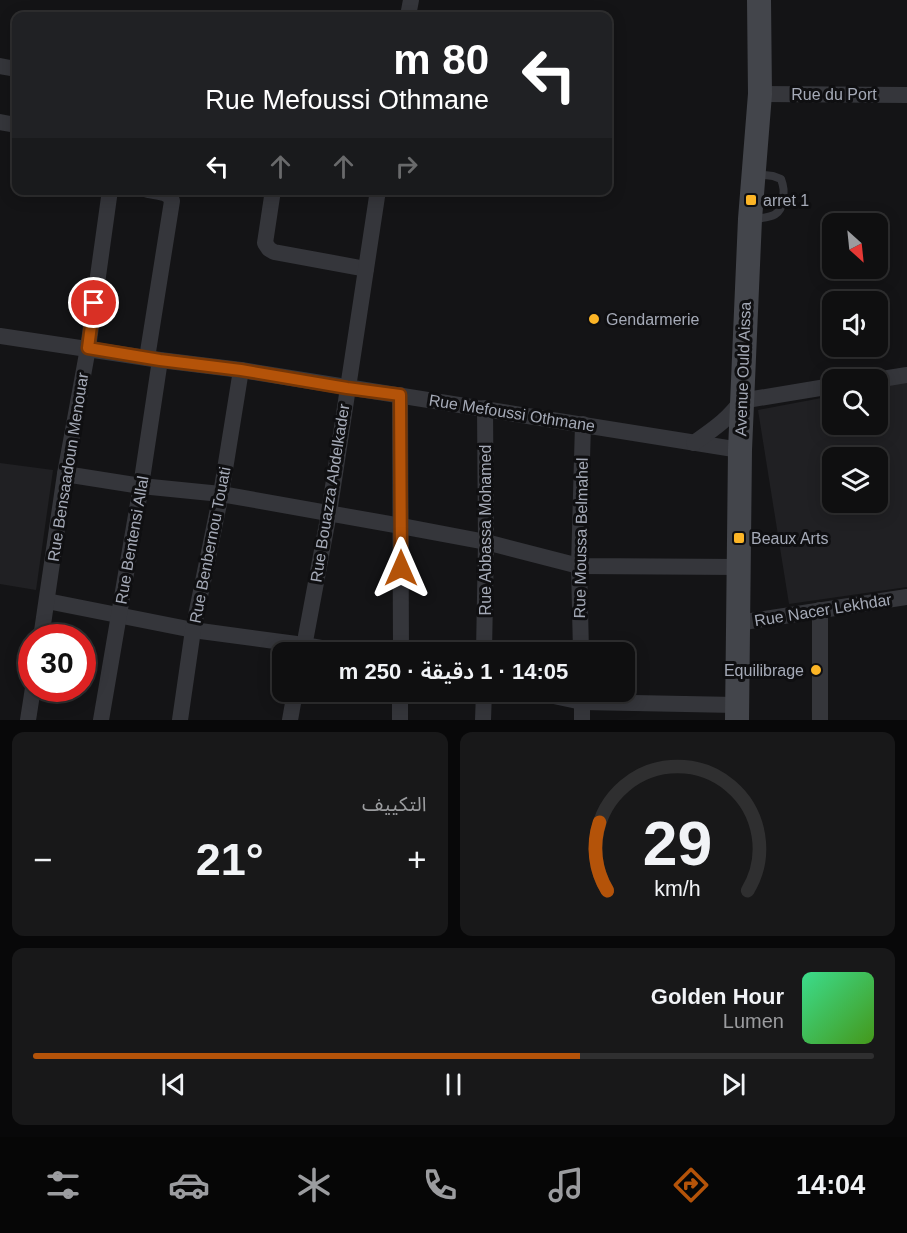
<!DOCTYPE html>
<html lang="ar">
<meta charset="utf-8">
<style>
body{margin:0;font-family:Arial,"Noto Sans Arabic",sans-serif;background:#181819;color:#f1f3f6;direction:rtl;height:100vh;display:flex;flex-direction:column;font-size:22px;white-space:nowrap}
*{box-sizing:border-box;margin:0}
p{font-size:20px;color:#9b9c9f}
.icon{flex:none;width:33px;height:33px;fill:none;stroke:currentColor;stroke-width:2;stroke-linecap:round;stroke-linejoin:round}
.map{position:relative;height:720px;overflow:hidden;direction:ltr}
.sheet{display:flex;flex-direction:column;gap:12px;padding:12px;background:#080809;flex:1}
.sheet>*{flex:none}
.guide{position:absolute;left:12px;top:12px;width:600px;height:183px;border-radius:12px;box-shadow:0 3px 15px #0003,0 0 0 2px #2f2f30;direction:rtl;background:#202124;color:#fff;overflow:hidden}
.needle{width:39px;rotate:153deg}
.buttons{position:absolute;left:822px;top:213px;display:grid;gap:12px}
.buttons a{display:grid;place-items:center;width:66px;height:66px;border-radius:12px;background:#0f0f10;box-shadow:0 3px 15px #0003,0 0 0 2px #2f2f30;font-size:30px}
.speed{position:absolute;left:18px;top:624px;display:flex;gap:12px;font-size:30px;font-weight:700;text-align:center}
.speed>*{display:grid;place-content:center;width:78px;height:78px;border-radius:50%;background:#0f0f10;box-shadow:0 3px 15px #0003,0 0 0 2px #2f2f30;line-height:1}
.speed .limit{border:9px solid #d22;background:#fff;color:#111}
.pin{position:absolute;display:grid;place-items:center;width:51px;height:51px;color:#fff;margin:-26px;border:3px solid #fff;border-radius:50%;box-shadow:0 2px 6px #0007}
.me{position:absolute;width:66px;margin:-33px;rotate:0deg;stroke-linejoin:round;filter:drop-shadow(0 0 4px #0008)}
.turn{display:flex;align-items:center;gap:21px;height:126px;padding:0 24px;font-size:27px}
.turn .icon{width:78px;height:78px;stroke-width:2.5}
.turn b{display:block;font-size:42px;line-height:51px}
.lanes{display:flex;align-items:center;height:57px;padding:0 24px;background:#0003;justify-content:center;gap:30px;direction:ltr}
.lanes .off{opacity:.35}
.big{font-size:45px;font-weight:600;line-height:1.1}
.sheet .widget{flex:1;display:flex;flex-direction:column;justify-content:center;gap:9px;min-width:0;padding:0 21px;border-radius:12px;background:#181819}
.sheet .dial{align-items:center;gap:0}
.dial svg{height:156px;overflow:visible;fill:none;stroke:#2f2f30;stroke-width:7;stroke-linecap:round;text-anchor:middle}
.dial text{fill:#f1f3f6;stroke:none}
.song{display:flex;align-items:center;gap:18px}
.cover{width:72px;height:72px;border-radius:9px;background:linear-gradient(135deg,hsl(150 70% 55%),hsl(100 70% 35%))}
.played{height:6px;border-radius:3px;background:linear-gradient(90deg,#b45309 65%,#2f2f30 65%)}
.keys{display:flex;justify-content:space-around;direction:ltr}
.heat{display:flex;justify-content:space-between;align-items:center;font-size:33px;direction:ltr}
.sheet .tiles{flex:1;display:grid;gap:12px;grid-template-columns:1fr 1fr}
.widget:last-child{grid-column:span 2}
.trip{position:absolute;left:272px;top:642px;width:363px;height:60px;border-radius:12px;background:#0f0f10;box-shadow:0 3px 15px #0003,0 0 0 2px #2f2f30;font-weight:600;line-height:60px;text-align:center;direction:rtl}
.menu{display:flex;height:96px;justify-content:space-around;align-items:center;background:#060606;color:#9b9c9f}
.menu .icon{width:42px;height:42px}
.menu .selected{color:#b45309}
.menu b{font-size:27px;color:#f1f3f6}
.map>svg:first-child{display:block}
.built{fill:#202023;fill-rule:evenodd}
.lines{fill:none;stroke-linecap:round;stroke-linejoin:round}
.service{stroke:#35363b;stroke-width:8}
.minor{stroke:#35363b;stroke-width:16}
.secondary{stroke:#43454b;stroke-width:24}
.route-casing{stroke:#753606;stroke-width:15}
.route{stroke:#b45309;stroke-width:10}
.poi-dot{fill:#fcb526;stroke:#0f0f11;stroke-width:2}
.labels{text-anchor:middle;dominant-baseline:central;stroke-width:6;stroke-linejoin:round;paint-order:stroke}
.street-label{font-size:16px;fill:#a5aab7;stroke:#0f0f11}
.poi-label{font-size:16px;fill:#a5aab7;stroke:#0f0f11;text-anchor:start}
</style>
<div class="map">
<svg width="907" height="720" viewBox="0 0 907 720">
<rect width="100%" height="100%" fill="#141416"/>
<g class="built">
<path d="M907 382V587L789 604 758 410 832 396V424H878V387ZM832 458H878V502H832Z"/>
<path d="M0 463 53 470 36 590 0 584Z"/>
</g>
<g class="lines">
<path class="service" d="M753 219C769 217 781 218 783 199 784 191 784 187 781 179L773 176 755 174"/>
<g class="minor">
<path d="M408 16 411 0"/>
<path d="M0 66 16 69"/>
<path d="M760 94 907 95"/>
<path d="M0 122 16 125"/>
<path d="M273 190 265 243 269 249 274 252 366 269"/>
<path d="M0 336 160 360 241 370 740 450"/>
<path d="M147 358 172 201C169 191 157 192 148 190"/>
<path d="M876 380 907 375"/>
<path d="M400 395 401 652"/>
<path d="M694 443C712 430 728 420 741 401L832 386"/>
<path d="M65 474 141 486 221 494 401 526 486 542 579 566 738 567"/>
<path d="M47 601 193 630 304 645 344 652"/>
<path d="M820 610V720"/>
<path d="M738 623 907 597"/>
<path d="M41 638 65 474 88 348 110 190"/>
<path d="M303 652 329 513 378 190"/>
<path d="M484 652 486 542 485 408"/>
<path d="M581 652 579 566 583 424"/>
<path d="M535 692 582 702 736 705"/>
<path d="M582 692V720"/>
<path d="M28 720 33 688"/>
<path d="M101 720 141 486 160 360"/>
<path d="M180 720 193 630 221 494 241 370"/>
<path d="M290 720 295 692"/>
<path d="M400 720V692"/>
<path d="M483 720 484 692"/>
</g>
<path class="secondary" d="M737 720 740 450 750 219 760 94 759 0"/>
</g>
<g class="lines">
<defs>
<path id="route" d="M94 303 88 348 160 360 241 370 347 388 400 395 401 568"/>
</defs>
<use href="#route" class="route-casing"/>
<use href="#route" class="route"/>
</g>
<g class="poi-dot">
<rect x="745" y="194" width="12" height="12" rx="3"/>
<circle cx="594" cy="319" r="6"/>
<rect x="733" y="532" width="12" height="12" rx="3"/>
<circle cx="816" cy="670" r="6"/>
</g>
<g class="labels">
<g class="street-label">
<text x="834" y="94">Rue du Port</text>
<text transform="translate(743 369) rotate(-88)">Avenue Ould Aissa</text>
<text transform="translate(512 413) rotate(9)">Rue Mefoussi Othmane</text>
<text transform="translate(68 467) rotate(-81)">Rue Bensaadoun Menouar</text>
<text transform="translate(330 493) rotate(-81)">Rue Bouazza Abdelkader</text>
<text transform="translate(485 530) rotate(-90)">Rue Abbassa Mohamed</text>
<text transform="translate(581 538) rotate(-89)">Rue Moussa Belmahel</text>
<text transform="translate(132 540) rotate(-80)">Rue Bentensi Allal</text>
<text transform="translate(210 545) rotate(-79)">Rue Benbernou Touati</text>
<text transform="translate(823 610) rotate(-9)">Rue Nacer Lekhdar</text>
</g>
<g class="poi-label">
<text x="763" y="200">arret 1</text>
<text x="606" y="319">Gendarmerie</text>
<text x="751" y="538">Beaux Arts</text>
<text x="804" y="670" text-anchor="end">Equilibrage</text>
</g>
</g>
</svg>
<div class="buttons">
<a><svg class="needle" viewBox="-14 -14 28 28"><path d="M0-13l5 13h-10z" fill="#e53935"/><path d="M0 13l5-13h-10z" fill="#9b9c9f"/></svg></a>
<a><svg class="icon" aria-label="sound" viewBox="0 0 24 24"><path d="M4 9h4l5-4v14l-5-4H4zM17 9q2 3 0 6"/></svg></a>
<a><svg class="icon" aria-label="search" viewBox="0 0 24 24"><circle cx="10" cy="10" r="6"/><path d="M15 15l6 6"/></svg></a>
<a><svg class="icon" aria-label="layers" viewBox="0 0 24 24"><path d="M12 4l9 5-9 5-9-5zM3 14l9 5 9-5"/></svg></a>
</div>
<div class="speed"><div class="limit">30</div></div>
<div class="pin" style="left:94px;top:303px;background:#d93025"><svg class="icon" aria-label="arrive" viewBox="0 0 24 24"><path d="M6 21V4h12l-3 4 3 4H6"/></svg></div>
<svg class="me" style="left:401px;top:568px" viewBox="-20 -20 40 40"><path d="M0-17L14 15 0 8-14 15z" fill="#b45309" stroke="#fff" stroke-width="4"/></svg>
<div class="trip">14:05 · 1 دقيقة · 250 m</div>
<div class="guide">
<div class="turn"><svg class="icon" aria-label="left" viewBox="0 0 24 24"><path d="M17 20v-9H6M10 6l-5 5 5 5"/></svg><div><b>80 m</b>Rue Mefoussi Othmane</div></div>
<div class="lanes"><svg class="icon" aria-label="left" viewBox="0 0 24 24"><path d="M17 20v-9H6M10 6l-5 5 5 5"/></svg><svg class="icon off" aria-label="ahead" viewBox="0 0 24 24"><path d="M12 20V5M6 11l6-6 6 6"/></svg><svg class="icon off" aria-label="ahead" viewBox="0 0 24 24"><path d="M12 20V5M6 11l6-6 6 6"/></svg><svg class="icon off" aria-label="right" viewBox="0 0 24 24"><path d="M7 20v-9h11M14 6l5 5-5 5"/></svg></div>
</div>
</div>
<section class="sheet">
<div class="tiles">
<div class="widget dial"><svg viewBox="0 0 100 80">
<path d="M14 69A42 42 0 1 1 86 69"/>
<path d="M14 69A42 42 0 0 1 10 34" stroke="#b45309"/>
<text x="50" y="56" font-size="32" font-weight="700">29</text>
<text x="50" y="72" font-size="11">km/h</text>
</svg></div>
<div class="widget"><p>التكييف</p>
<div class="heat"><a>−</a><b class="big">21°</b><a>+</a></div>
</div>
<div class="widget">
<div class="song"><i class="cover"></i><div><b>Golden Hour</b><p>Lumen</p></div></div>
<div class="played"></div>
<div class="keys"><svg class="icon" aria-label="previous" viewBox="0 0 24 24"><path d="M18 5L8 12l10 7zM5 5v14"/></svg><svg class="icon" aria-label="pause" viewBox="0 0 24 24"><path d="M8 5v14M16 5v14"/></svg><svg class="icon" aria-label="next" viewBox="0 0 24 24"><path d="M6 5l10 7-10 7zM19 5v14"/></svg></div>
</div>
</div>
</section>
<nav class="menu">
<b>14:04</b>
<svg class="icon selected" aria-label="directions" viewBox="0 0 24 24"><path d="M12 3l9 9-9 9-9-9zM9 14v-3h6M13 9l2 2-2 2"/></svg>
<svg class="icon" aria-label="music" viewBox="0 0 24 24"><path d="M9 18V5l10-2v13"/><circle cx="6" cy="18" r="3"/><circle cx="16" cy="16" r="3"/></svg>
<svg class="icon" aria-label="phone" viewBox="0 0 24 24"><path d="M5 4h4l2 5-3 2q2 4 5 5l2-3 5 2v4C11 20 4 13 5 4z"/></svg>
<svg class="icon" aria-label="climate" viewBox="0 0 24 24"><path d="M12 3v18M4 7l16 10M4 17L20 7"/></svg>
<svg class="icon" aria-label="car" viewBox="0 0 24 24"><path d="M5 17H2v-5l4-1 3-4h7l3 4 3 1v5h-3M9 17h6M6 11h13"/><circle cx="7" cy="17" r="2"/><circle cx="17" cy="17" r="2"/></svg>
<svg class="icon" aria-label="filters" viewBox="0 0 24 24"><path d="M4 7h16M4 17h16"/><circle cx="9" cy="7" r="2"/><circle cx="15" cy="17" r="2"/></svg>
</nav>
